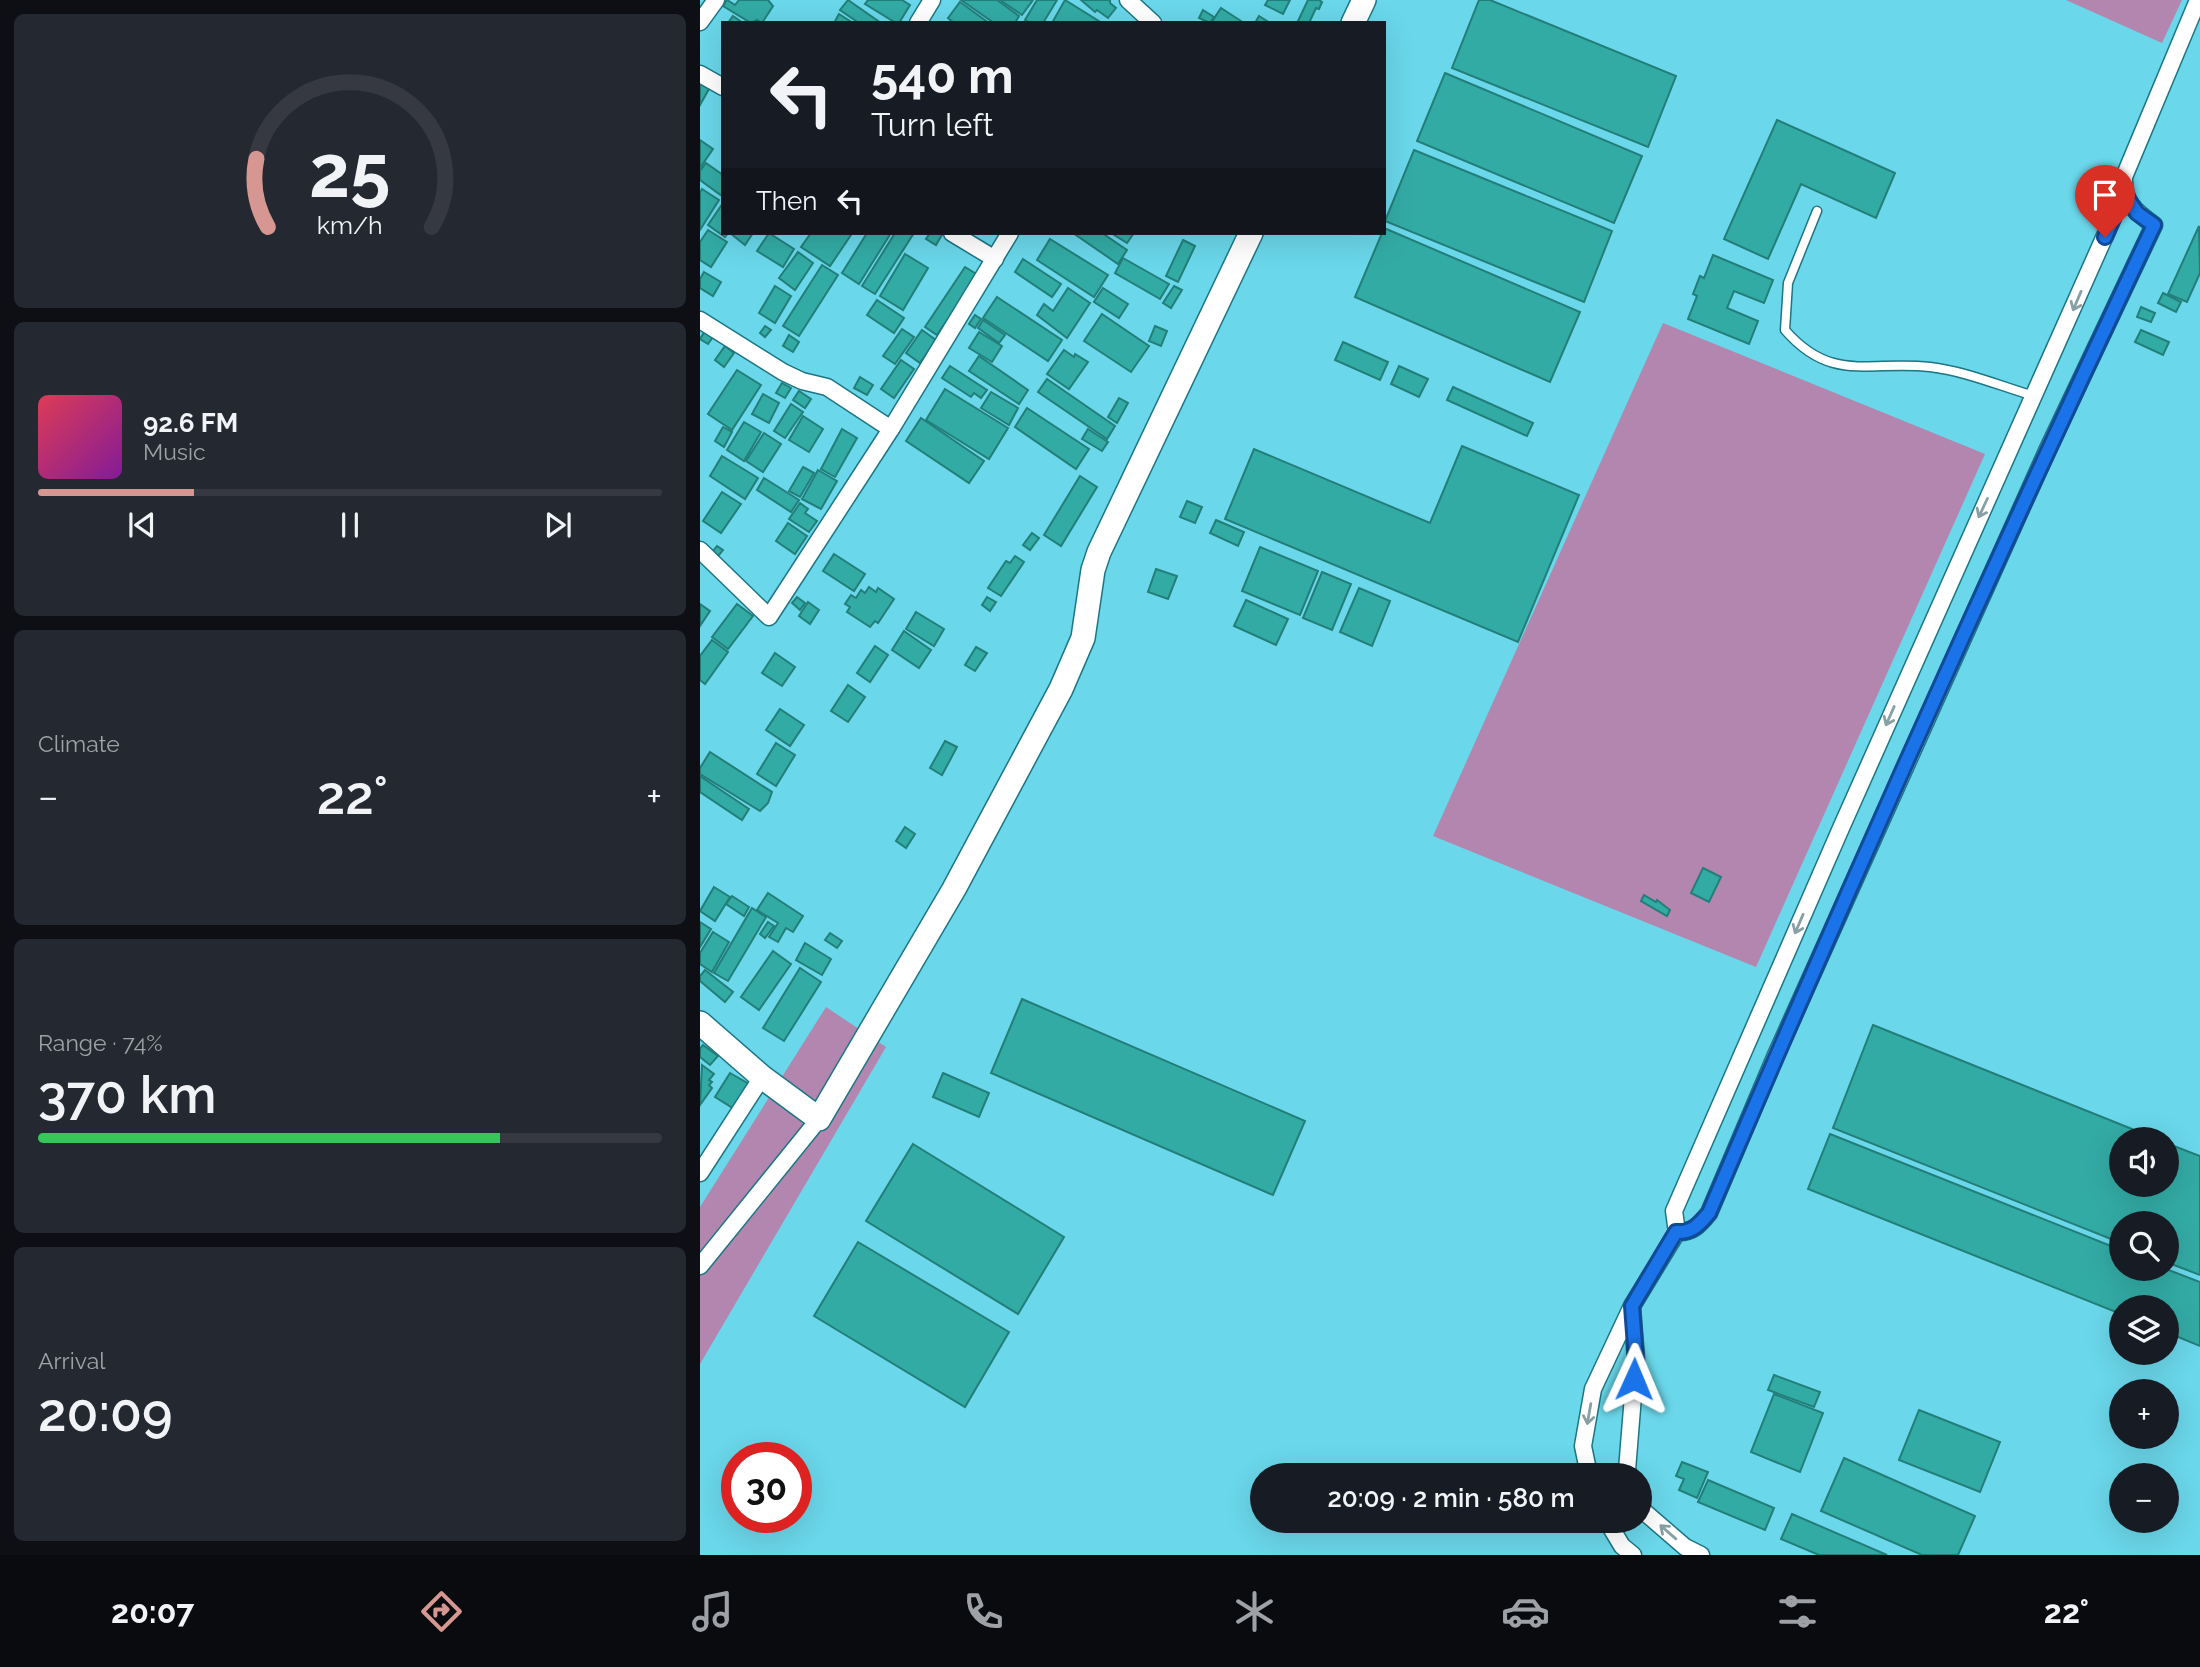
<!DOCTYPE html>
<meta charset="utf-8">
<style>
body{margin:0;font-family:Raleway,sans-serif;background:#242831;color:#f1f3f6;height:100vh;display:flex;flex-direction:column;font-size:26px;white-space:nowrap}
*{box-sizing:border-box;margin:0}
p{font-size:23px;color:#9ea1a6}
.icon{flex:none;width:38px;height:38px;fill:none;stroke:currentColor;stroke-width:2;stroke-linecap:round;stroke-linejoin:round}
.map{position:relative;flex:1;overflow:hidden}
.details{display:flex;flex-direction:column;gap:14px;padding:14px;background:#0d0f14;width:700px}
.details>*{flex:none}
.hud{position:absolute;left:21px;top:21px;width:665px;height:214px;border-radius:0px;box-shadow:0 7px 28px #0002;background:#171b24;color:#f1f3f6;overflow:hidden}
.tools{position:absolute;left:1409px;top:1127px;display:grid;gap:14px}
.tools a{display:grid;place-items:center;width:70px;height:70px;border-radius:50%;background:#171b24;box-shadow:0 7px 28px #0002;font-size:35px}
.speed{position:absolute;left:21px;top:1442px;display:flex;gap:14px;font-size:35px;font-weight:700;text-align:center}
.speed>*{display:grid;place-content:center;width:91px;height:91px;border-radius:50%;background:#171b24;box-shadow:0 7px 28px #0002;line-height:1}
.speed .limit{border:10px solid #d22;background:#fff;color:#111}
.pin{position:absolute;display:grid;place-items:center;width:60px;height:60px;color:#fff;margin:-72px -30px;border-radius:50% 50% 50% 0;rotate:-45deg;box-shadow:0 0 7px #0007}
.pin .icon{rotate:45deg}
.me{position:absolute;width:77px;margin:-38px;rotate:1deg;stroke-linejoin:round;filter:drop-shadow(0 0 5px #0008)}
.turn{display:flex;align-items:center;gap:24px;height:147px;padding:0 35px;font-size:32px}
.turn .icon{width:91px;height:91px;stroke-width:2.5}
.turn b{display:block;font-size:49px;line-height:60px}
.then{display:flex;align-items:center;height:66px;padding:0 35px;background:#0003;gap:14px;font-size:26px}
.big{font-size:52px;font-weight:600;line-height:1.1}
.details .widget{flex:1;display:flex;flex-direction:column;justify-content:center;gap:10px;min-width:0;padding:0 24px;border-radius:10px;background:#242831}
.details .dial{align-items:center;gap:0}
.dial svg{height:182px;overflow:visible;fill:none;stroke:#363941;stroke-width:7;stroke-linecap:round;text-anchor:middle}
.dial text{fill:#f1f3f6;stroke:none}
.song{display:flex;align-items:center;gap:21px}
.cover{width:84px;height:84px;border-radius:10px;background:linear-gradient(135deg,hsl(350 70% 55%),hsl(290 70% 35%))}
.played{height:7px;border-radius:4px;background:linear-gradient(90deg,#d69793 25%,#363941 25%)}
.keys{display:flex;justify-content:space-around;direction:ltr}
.heat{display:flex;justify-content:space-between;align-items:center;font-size:38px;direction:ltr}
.charge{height:10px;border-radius:5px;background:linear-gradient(90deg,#34c759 74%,#363941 0)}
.trip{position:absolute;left:550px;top:1463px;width:402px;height:70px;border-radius:35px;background:#171b24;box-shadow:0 7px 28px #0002;font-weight:600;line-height:70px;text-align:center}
.dock{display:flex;height:112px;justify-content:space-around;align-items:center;background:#090b0e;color:#9ea1a6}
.dock .icon{width:49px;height:49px}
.dock .current{color:#d69793}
.dock b{font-size:32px;color:#f1f3f6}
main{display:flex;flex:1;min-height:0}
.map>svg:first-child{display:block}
.green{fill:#b386af}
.building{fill:#33aba5;stroke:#237e79;stroke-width:2}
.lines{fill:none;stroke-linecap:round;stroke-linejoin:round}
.lane-casing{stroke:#1c7684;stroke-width:11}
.street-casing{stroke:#1c7684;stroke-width:19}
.secondary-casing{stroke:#1c7684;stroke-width:26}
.lane{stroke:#fff;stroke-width:8}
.street{stroke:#fff;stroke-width:16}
.secondary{stroke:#fff;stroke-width:23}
.oneway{stroke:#88a0a4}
.route-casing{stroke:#114b97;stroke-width:18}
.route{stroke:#1a73e8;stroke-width:12}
</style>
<main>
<section class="details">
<div class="widget dial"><svg viewBox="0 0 100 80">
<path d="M14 69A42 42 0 1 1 86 69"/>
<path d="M14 69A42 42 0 0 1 9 39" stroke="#d69793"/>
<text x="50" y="56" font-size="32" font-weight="700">25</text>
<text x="50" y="72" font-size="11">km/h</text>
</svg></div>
<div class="widget">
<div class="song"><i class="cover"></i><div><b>92.6 FM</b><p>Music</p></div></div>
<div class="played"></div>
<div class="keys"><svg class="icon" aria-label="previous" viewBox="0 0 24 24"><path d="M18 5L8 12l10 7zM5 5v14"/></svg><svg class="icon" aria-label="pause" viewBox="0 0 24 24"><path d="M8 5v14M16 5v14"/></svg><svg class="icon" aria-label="next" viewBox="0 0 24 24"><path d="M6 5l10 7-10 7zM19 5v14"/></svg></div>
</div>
<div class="widget"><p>Climate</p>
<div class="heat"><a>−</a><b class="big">22°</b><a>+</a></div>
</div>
<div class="widget"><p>Range · 74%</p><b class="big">370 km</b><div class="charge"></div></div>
<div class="widget"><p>Arrival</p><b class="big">20:09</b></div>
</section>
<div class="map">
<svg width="1500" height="1555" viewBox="0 0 1500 1555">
<rect width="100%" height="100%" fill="#6ad7ea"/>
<g class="green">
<path d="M1366 0H1482L1462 43Z"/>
<path d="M963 323 1285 454 1056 967 733 836Z"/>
<path d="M126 1007 186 1047 0 1364V1207Z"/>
</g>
<g class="building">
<path d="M27 0 35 5 39 0H68L73 6 62 23 57 20 51 23 23 6Z"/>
<path d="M148 0 181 23H159L140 10Z"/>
<path d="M168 0H202L210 5 199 23H196L165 4Z"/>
<path d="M261 0H297L319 16 315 23H294Z"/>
<path d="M300 0H333L322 15Z"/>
<path d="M337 0H357L343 23H330L325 20Z"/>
<path d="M365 0 402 23H352Z"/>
<path d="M381 0H410V3L416 8 408 18 397 10 395 12Z"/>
<path d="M568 0H590L583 14 565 5Z"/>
<path d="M608 0H619L622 2 619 9 616 8 609 23H597Z"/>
<path d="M779 0H790L976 76 948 147 752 68Z"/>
<path d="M260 2 289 23H254L248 18Z"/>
<path d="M521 8 541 21 540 23H511Z"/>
<path d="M503 10 514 17 510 23 499 18Z"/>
<path d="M139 14 153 23H134Z"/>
<path d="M33 16 43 23H28Z"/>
<path d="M559 16 570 23H555Z"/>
<path d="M745 73 942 156 914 223 717 141Z"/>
<path d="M0 83 9 89 0 105Z"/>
<path d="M1077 120 1195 173 1176 218 1101 184 1068 259 1024 239Z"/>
<path d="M0 140 13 149 0 168Z"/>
<path d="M714 150 912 231 884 302 685 221Z"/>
<path d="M6 163 23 175 22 196 0 180V171Z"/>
<path d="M2 189 19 200 0 230V193Z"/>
<path d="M23 203V233H28L25 237 8 225Z"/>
<path d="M1499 226 1500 273 1487 302 1468 294Z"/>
<path d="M684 228 880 312 850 382 655 297 682 233H684Z"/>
<path d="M8 230 27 242 11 267 0 260V242Z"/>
<path d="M30 233H53L45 245Z"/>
<path d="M69 233 94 249 83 267 57 251Z"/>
<path d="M111 233H147L151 235 130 266 101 247Z"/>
<path d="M167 233H191L159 284 142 273Z"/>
<path d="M195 233H214L175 294 162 286Z"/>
<path d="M230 233H243L236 245 226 239Z"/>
<path d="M373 233H402L427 250 418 264Z"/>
<path d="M411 233H434L427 243Z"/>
<path d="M350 239 408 275 394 297 337 260Z"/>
<path d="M483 240 495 246 478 282 466 276Z"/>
<path d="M98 252 113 263 95 290 79 278Z"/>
<path d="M205 254 228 268 203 310 180 296Z"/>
<path d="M1013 255 1073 280 1064 303 1034 291 1027 308 1058 321 1049 344 988 319 997 296 993 294 1000 276 1004 278Z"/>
<path d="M423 258 469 284 460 299 415 273Z"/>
<path d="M323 259 361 284 352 297 315 272Z"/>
<path d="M122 265 138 275 99 336 83 326Z"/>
<path d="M265 267 278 275 237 335 225 327Z"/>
<path d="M4 272 21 282 13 296 0 288V279Z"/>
<path d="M75 286 91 296 75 323 59 313Z"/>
<path d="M474 286 482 290 471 308 463 303Z"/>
<path d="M368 288 390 303 367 338 337 315 344 304 353 311Z"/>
<path d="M403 288 428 304 419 318 394 302Z"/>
<path d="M1463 293 1481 302 1476 312 1458 303Z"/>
<path d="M297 297 362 340 348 361 283 318Z"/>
<path d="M177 300 204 318 194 333 167 315Z"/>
<path d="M1441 307 1455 313 1451 322 1437 317Z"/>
<path d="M402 314 449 346 431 372 384 341Z"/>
<path d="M275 315 281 319 275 328 269 324Z"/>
<path d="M283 320 305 335 299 343 278 328Z"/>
<path d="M65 326 71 330 65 337 60 333Z"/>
<path d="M455 326 467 331 461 346 449 341Z"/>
<path d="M202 329 214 337 195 364 183 356Z"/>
<path d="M222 330 236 340 220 363 206 353Z"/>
<path d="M1441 330 1469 342 1463 355 1435 342Z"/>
<path d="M5 331 13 337 8 344 0 339Z"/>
<path d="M279 332 302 346 292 362 269 348Z"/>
<path d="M89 335 99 342 93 352 83 346Z"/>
<path d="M643 342 688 362 680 380 635 360Z"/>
<path d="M25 346 34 353 24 367 15 360Z"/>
<path d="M364 350 374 357 375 354 388 362 369 389 347 374Z"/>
<path d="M279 356 328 390 319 404 269 371Z"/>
<path d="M201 360 214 369 194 398 181 389Z"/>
<path d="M250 366 287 390 281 398 274 393 271 397 242 378Z"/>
<path d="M699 366 728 379 719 397 691 384Z"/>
<path d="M37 370 61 385 32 430 8 414Z"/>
<path d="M160 377 173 385 167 395 154 388Z"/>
<path d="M347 379 415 426 407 439 338 392Z"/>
<path d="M82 383 91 388 85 398 76 393Z"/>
<path d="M753 387 833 423 827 436 747 400Z"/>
<path d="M245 389 308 428 289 459 226 420Z"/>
<path d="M99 391 111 399 105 408 93 400Z"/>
<path d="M291 392 318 408 309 425 281 408Z"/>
<path d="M63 394 79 403 69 423 52 414Z"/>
<path d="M419 398 428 403 417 423 408 417Z"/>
<path d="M91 404 103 412 85 438 74 431Z"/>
<path d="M327 408 389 449 376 469 315 427Z"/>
<path d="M103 416 123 429 109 452 89 440Z"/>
<path d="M221 418 284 461 269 483 206 441Z"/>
<path d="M44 422 61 432 44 461 27 450Z"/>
<path d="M23 427 32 432 24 447 15 441Z"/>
<path d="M142 429 157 438 135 477 121 469Z"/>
<path d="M388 429 408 442 402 451 382 439Z"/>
<path d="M64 433 81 444 63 472 46 461Z"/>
<path d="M762 446 879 495 818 642 525 519 554 449 730 523Z"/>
<path d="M22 456 58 478 45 499 10 476Z"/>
<path d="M103 467 114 473 100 497 89 491Z"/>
<path d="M118 470 137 481 121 509 102 499Z"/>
<path d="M380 476 397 487 361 546 344 535Z"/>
<path d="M64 478 99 500 91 512 57 490Z"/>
<path d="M22 492 41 504 21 533 3 521Z"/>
<path d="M487 501 502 507 495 523 480 517Z"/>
<path d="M100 503 108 509 105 513 117 521 109 532 89 519Z"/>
<path d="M516 520 544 532 538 546 510 533Z"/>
<path d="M88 523 107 536 95 554 76 541Z"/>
<path d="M332 533 339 538 330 550 323 545Z"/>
<path d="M17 546 23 550 15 560 9 556Z"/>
<path d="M560 547 618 571 600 615 542 591Z"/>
<path d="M134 554 165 574 154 591 123 571Z"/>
<path d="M315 556 324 562 301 596 288 588 306 561 310 563Z"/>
<path d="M456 569 477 576 468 599 448 592Z"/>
<path d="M622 572 651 584 632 630 603 618Z"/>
<path d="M169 587 176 592 178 588 194 599 178 623 175 621 170 627 147 612 150 607 145 604 151 595 156 598 161 590 165 593Z"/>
<path d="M659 588 690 601 672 646 640 632Z"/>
<path d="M97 597 105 603 100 610 92 603Z"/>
<path d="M287 597 296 602 290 611 282 605Z"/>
<path d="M546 600 588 619 576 645 534 626Z"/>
<path d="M108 602 119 610 110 624 99 616Z"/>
<path d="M0 604 10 611 0 626Z"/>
<path d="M37 604 53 616 28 649 12 637Z"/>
<path d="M216 612 244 629 234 646 206 629Z"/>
<path d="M204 631 231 650 219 668 192 650Z"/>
<path d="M12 640 28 652 5 684 0 680V656Z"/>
<path d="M175 646 188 655 170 682 157 673Z"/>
<path d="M276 647 287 653 275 671 265 665Z"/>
<path d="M75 653 95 667 82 686 62 673Z"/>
<path d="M148 685 165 697 148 722 131 711Z"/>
<path d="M80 709 104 725 90 746 66 730Z"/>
<path d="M245 741 257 747 242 775 230 768Z"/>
<path d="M76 743 95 755 76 786 57 774Z"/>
<path d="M10 752 72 792 68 803 60 811 0 774V768Z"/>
<path d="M0 776 49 809 42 820 0 792Z"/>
<path d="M205 827 215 834 206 848 196 841Z"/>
<path d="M1003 868 1021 877 1009 902 991 893Z"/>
<path d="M14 887 30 897 15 921 0 911Z"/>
<path d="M68 893 103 916 93 932 86 928 78 942 69 937 78 923 57 910Z"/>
<path d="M944 895 956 902 957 900 970 910 967 916 941 901Z"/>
<path d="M32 896 49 907 44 916 26 904Z"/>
<path d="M52 908 66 917 28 981 14 973Z"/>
<path d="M0 922 11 929 0 947Z"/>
<path d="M68 922 74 926 65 938 60 934Z"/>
<path d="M13 932 29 942 12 972 0 964V953Z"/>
<path d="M130 933 142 941 137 948 125 940Z"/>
<path d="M105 943 131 959 122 975 96 960Z"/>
<path d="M73 951 91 964 59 1010 41 997Z"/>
<path d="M100 968 121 982 84 1041 63 1028Z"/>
<path d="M5 970 33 992 25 1002 0 981V976Z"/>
<path d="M322 999 605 1121 573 1195 291 1073Z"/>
<path d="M1173 1025 1457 1139H1421V1185H1466V1143L1500 1156V1275L1466 1262V1223H1421V1243L1133 1128Z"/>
<path d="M3 1045 18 1056 10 1065 0 1057V1049Z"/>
<path d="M2 1065 14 1074 9 1080 12 1082 9 1085 12 1088 0 1105Z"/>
<path d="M30 1073 51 1085 36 1110 15 1097Z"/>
<path d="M243 1073 289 1093 279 1117 233 1097Z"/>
<path d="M1130 1134 1421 1250V1269H1466L1500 1282V1346L1466 1332V1307H1421V1314L1108 1189Z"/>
<path d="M213 1144 364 1237 318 1314 166 1221Z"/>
<path d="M158 1242 309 1332 265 1407 114 1316Z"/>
<path d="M1074 1375 1120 1392 1114 1407 1068 1390Z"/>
<path d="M1074 1394 1123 1413 1100 1472 1051 1452Z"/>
<path d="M1219 1410 1300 1442 1280 1492 1199 1460Z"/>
<path d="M1144 1458 1275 1516 1258 1555H1222L1121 1511Z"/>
<path d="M982 1462 1008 1472 997 1498 979 1490 984 1479 976 1476Z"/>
<path d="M1008 1480 1074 1508 1065 1530 998 1502Z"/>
<path d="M1092 1514 1187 1555H1119L1081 1539Z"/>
</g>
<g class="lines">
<defs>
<path id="lane" d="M1117 211 1088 283 1085 330C1132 384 1170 360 1230 367 1265 371 1300 386 1334 396"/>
<g id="street">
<path d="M428 0 453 23"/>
<path d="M0 22 16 0"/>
<path d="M218 23 232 0"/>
<path d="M0 74 23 87"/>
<path d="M252 233 295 259"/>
<path d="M0 320 83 372 102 381 127 387 191 429"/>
<path d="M0 550 69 617 191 429 310 233"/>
<path d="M0 1173 62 1077"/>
<path d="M977 1232C993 1233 1000 1224 1009 1213L1076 1055 1347 451 1454 225C1434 211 1423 202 1424 177L1498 0"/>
<path d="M0 1266 119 1119"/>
<path d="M889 1475 883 1446 893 1389 932 1306 977 1232 974 1211 1141 828 1424 193"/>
<path d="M929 1475 927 1470 936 1359 932 1308"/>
<path d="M940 1505 941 1509 985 1547 1001 1555"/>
<path d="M907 1521 922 1546 933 1555"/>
</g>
<g id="secondary">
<path d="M653 23 664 0"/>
<path d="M0 1023 62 1077 119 1119 254 889 361 689 383 638 393 570 399 552 551 233"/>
</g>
</defs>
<use href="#lane" class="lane-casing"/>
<use href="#street" class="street-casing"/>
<use href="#secondary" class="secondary-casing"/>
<use href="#lane" class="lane"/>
<use href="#street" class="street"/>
<use href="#secondary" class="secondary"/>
</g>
<defs><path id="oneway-shaft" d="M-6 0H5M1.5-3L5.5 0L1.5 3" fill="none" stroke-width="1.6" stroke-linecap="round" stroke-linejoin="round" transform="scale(1.75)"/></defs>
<g class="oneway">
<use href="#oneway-shaft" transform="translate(1377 301) rotate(113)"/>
<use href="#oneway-shaft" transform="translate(1283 508) rotate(115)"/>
<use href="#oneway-shaft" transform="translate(1190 716) rotate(114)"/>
<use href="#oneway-shaft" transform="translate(1099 924) rotate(113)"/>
<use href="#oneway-shaft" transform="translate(889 1414) rotate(100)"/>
<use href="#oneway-shaft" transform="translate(968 1532) rotate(-139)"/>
</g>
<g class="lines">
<defs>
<path id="route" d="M934 1379 936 1359 932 1306 976 1232C993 1233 999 1224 1009 1213 1151 881 1299 551 1454 225L1437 213 1424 193 1405 237"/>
</defs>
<use href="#route" class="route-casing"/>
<use href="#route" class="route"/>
</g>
</svg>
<div class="tools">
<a><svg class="icon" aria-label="sound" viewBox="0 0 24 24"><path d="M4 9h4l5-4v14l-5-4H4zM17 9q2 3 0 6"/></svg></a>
<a><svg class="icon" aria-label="search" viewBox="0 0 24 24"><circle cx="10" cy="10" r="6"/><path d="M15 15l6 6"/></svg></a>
<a><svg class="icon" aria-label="layers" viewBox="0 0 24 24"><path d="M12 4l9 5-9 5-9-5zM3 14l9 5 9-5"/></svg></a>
<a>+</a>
<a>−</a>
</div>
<div class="speed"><div class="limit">30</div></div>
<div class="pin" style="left:1405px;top:237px;background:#d93025"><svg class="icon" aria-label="arrive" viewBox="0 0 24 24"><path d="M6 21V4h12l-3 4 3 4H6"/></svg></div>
<svg class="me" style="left:934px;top:1379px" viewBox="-20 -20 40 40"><path d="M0-17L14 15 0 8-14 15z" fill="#1a73e8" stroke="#fff" stroke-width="4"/></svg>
<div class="trip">20:09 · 2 min · 580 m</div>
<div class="hud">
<div class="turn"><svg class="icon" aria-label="left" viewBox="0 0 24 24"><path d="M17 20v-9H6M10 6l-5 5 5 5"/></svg><div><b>540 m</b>Turn left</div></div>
<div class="then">Then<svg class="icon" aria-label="left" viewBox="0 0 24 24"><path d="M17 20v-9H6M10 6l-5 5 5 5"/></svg></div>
</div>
</div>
</main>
<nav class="dock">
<b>20:07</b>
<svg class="icon current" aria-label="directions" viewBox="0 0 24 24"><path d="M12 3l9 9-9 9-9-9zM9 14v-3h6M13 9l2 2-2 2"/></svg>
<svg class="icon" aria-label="music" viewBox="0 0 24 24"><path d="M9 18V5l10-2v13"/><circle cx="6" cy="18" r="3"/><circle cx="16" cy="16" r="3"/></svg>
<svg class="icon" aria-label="phone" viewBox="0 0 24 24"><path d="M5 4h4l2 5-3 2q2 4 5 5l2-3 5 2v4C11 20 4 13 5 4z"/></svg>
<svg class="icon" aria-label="climate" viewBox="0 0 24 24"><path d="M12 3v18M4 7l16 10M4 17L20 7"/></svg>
<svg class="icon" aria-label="car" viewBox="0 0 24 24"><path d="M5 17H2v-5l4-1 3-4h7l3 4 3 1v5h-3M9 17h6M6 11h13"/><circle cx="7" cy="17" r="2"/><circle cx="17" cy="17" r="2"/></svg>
<svg class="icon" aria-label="filters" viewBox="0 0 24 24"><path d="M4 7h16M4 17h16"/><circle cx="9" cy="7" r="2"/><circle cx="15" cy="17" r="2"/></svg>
<b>22°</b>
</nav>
